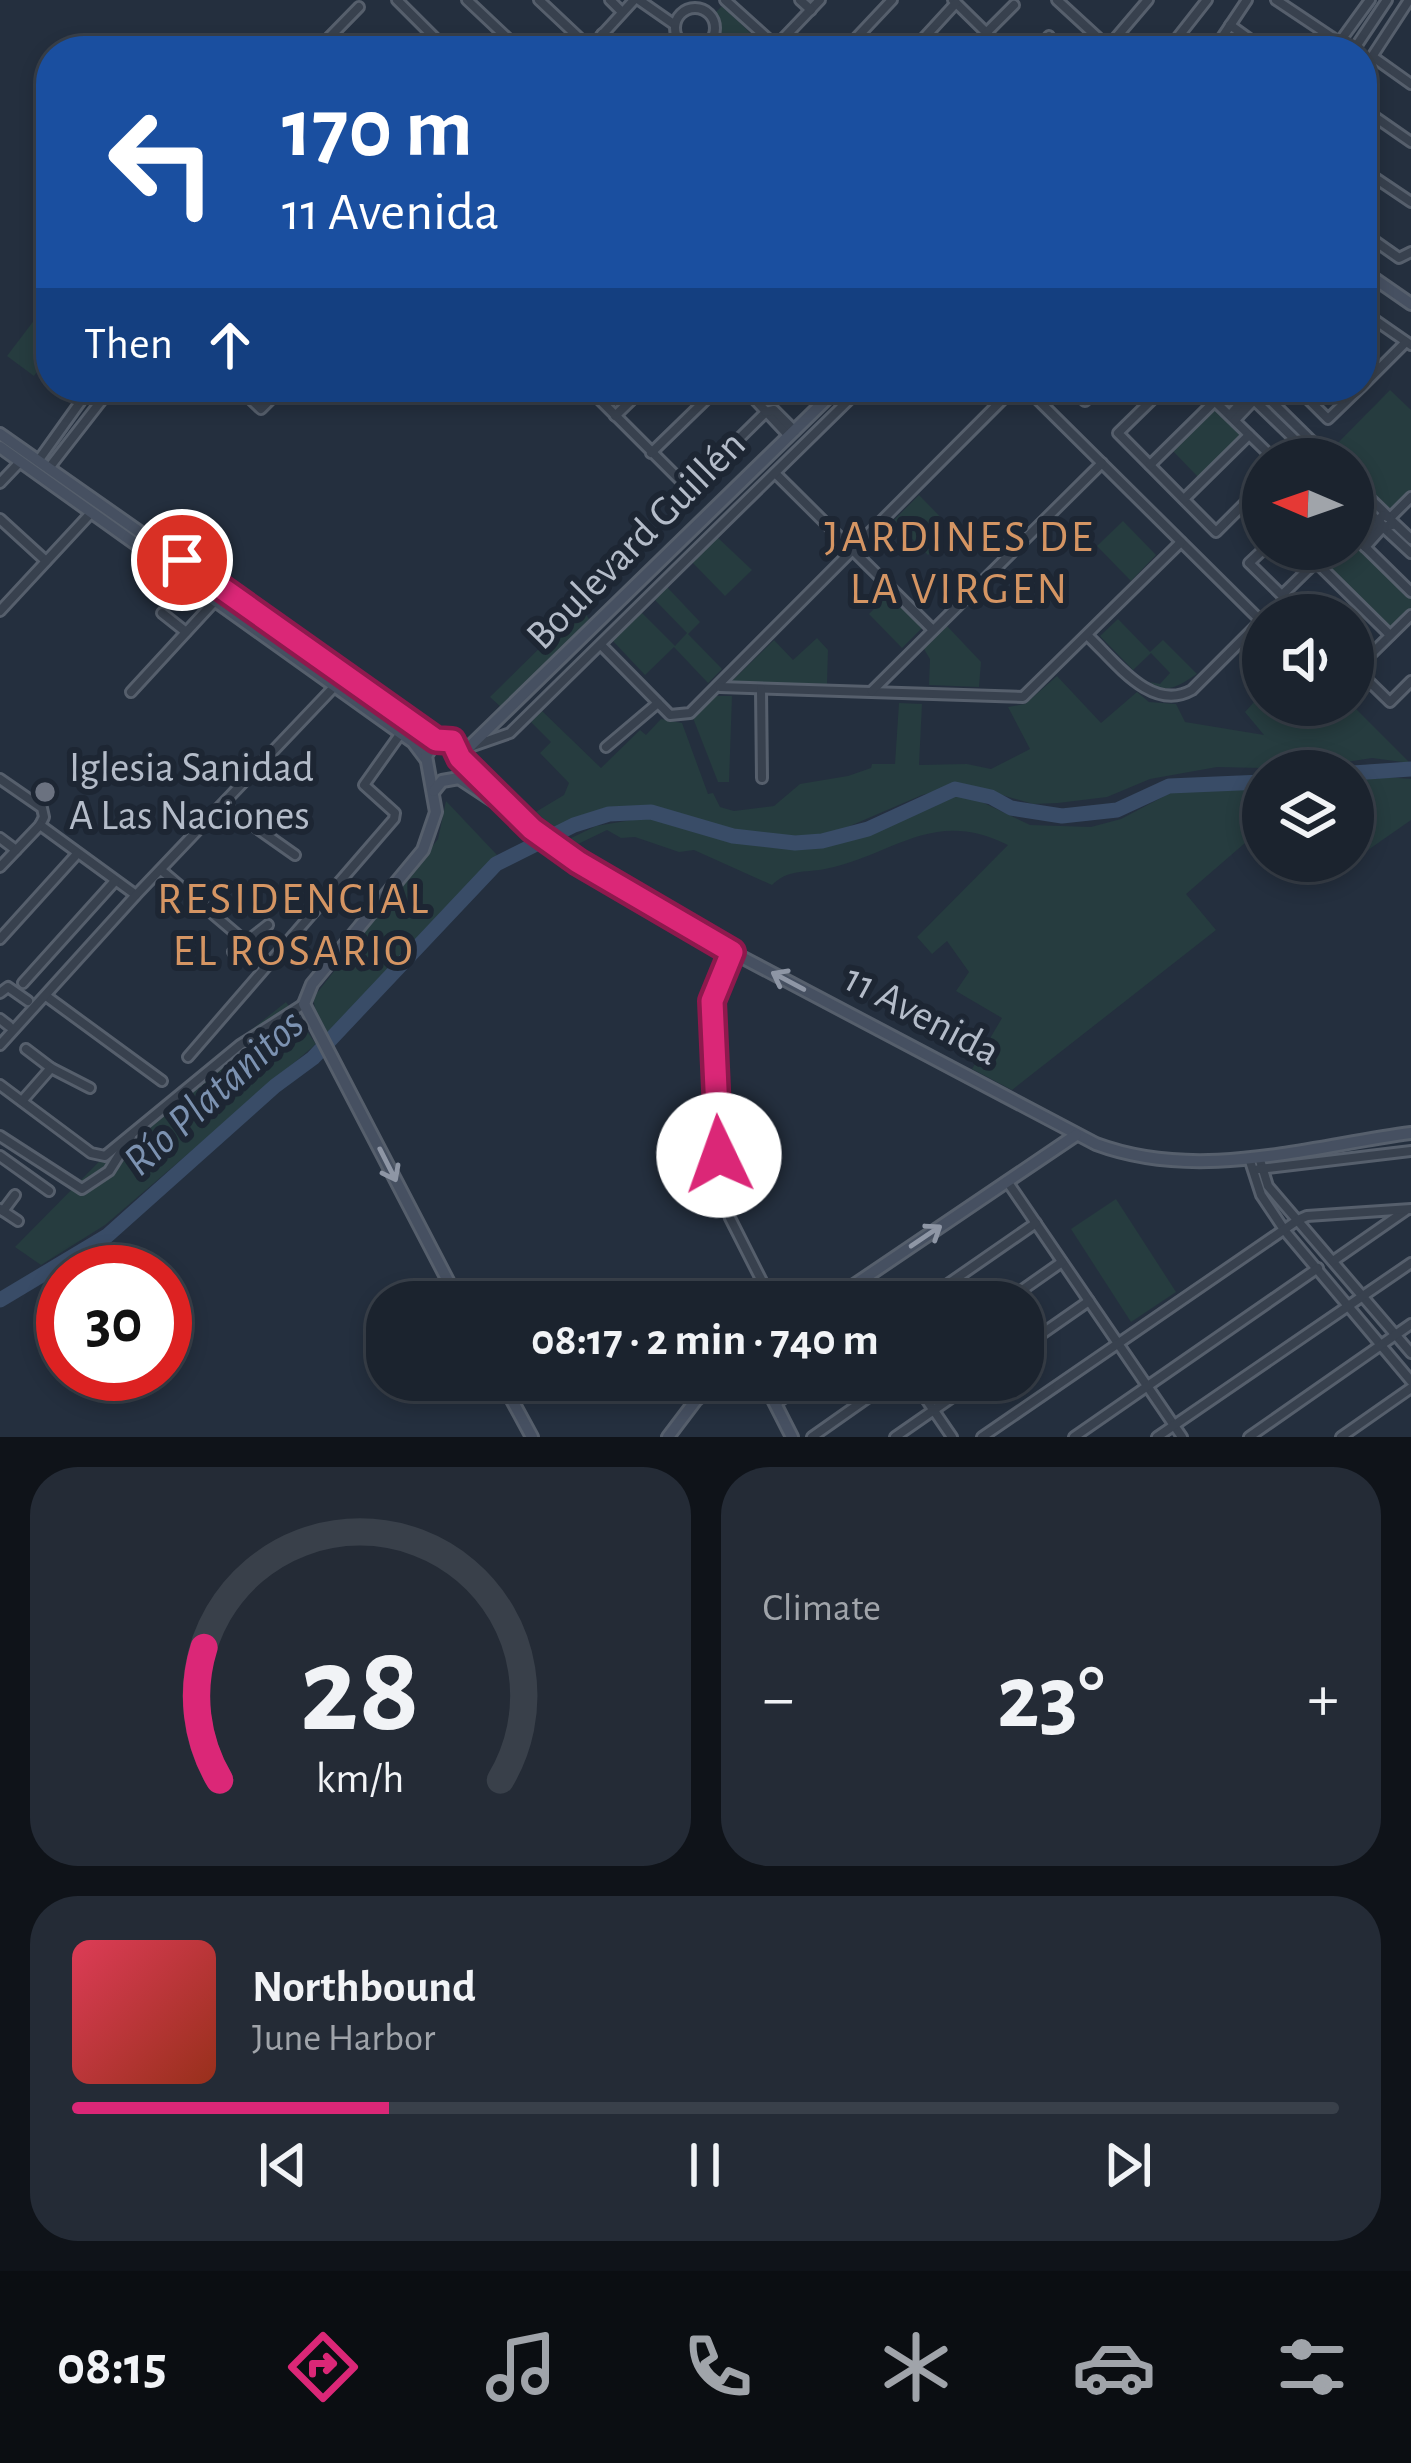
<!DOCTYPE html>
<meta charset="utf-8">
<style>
body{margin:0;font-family:"Alegreya Sans",sans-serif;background:#242b36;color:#f1f3f6;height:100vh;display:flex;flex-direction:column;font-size:45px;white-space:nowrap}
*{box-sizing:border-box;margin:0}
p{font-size:39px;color:#a0a4aa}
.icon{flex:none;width:66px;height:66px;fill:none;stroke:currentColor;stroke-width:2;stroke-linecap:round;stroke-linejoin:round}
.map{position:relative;height:1437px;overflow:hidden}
.sheet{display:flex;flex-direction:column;gap:30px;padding:30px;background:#0f1319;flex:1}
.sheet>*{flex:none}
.banner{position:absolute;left:36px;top:36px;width:1341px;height:366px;border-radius:48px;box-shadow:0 6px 18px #0003,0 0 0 3px #39404a;background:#1a4fa0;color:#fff;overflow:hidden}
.needle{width:78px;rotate:272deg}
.fabs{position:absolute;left:1242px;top:438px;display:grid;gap:24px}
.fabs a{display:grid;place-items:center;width:132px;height:132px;border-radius:50%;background:#1b232e;box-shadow:0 6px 18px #0003,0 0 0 3px #39404a;font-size:60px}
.speed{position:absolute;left:36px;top:1245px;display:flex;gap:24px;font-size:60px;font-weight:700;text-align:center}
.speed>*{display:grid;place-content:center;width:156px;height:156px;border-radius:50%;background:#1b232e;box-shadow:0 6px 18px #0003,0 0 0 3px #39404a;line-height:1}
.speed .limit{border:18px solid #d22;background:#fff;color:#111}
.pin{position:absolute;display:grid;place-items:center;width:102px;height:102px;color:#fff;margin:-51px;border:6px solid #fff;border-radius:50%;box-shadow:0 3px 12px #0007}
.me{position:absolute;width:132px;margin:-66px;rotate:357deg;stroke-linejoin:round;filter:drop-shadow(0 0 9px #0008)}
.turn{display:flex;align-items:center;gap:42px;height:252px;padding:0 48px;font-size:54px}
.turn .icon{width:156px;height:156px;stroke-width:2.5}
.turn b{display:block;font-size:84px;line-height:102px}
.then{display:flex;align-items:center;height:114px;padding:0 48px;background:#0003;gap:24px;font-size:45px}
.big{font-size:90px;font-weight:600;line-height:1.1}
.sheet .tile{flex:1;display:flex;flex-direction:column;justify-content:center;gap:18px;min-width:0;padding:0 42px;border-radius:48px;background:#242b36}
.sheet .dial{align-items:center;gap:0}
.dial svg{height:312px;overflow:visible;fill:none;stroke:#39404a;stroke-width:7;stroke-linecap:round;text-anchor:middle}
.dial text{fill:#f1f3f6;stroke:none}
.song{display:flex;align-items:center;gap:36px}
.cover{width:144px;height:144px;border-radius:18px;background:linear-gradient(135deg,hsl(350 70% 55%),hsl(10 70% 35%))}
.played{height:12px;border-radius:6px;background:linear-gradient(90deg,#db2777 25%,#39404a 25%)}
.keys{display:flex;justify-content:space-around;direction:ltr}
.heat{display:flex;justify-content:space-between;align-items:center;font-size:66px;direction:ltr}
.sheet .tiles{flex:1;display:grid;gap:30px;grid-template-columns:1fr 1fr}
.tile:last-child{grid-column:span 2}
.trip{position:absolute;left:366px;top:1281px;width:678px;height:120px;border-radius:48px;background:#1b232e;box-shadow:0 6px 18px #0003,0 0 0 3px #39404a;font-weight:600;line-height:120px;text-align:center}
.menu{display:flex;height:192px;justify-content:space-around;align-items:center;background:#0b0e12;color:#a0a4aa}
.menu .icon{width:84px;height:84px}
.menu .active{color:#db2777}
.menu b{font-size:54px;color:#f1f3f6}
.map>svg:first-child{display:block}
.green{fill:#263c3f}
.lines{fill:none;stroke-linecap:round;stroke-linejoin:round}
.river{stroke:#394c67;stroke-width:15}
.street-casing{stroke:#565f6c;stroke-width:14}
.secondary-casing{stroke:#565f6c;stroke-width:16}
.street{stroke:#38414e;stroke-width:8}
.secondary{stroke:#465061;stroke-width:10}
.oneway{stroke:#8e96a5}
.route-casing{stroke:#8e194d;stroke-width:30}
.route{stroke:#db2777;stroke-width:21}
.worship-dot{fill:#6b7280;stroke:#1d2633;stroke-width:4.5}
.labels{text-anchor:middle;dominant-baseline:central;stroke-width:12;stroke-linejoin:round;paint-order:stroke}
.street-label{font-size:42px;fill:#b4bcc9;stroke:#1d2633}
.poi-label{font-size:42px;fill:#b4bcc9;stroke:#1d2633;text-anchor:start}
.neighbourhood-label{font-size:45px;letter-spacing:3px;fill:#d59563;stroke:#1d2633}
.water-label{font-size:45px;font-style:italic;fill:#7c92b1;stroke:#1d2633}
</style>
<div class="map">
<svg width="1411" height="1437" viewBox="0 0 1411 1437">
<rect width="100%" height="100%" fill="#242f3e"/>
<g class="green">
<path d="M723 5 750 33 733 51H706L715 37 714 14Z"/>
<path d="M51 298V365L45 361 34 376 7 356Z"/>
<path d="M1390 390 1411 410V490L1389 512 1353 476V459H1336L1329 452Z"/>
<path d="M1216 406 1244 435 1199 478 1172 450Z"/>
<path d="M919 495 953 530 928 555 894 520Z"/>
<path d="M1123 521 1156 555 1131 581 1097 546Z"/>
<path d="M717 537 752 570 725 596 692 562Z"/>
<path d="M1353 541 1411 597V609L1391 630 1322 563 1336 549H1353Z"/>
<path d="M667 587 700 622 688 634 722 669 708 683 674 647 645 675 612 640 641 612 675 646 687 633 655 600Z"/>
<path d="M890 593 923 627 902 648 869 614Z"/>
<path d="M581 607 589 619 502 708 490 697Z"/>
<path d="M1118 619 1150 652 1163 640 1197 674C1181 684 1167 696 1150 682L1160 684 1170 673 1151 653 1133 670 1100 636Z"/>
<path d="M947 626 981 662 979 687 929 685 930 659 924 649Z"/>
<path d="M817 638 828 650 827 684 731 682 774 640 793 660Z"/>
<path d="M1057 676 1101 723 1137 692 1149 702 1176 704 1185 722 1264 735 1245 712 1263 692V705H1352L1410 763 1372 758 1302 769 1217 767 1150 779 1107 797 1058 803 1033 804 964 784 922 795 829 835 795 839 755 836 651 807 624 806 601 809 551 831 529 816 564 795 569 783 540 753 551 742 531 722 542 711 601 768 640 730 646 735 661 719 682 723 708 794 713 793 720 807 734 811 774 806 800 784 848 776 871 768 872 764H895L899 703 922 704 919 765 967 764 991 769 1030 749 1008 707 1025 704Z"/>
<path d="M716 696H732L729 782H718L693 718Z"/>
<path d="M1387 777 1411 779V820L1368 850 1353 849V781Z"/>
<path d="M1263 789V852L1245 843 1186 894 1216 930 1012 1090 972 1069 1002 1018 956 991 969 972 947 941 932 954 917 937 1008 845C933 807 894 855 825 869 804 873 788 869 772 885L694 850 679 852 635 837 621 838 607 830 574 846 563 842 596 826 650 817 769 846 821 845 872 831 933 802 965 794 1030 825 1091 827 1121 819 1174 791Z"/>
<path d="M446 801 497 855 327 1033 317 1018 313 998 438 839Z"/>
<path d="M286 1002 316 1044 105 1225 41 1265 15 1247 147 1113Z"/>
<path d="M1116 1199 1176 1292 1131 1322 1071 1229Z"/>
</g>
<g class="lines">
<g class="river">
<path d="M1353 773 1411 769"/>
<path d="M0 1300 107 1236 275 1086 313 1058 496 864 574 825 609 814 651 812 733 836 795 843 822 841 868 829 955 789 991 797 1011 808 1062 816 1117 810 1169 786 1263 782"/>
</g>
<defs>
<g id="street">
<path d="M397 0 448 51"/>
<path d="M467 0 521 51"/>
<path d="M539 0 590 48"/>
<path d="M610 0 622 12"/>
<path d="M639 0 675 25"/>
<path d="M725 0 776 46 820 0"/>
<path d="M800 0 811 10"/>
<path d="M953 0 1005 51"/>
<path d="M1057 0 1108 47 1148 0"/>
<path d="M1276 0 1339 42"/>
<circle cx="695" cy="28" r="20"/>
<path d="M1230 25 1266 51"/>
<path d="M987 32 1014 5"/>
<path d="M602 34 620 51"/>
<path d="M590 48 634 0"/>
<path d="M316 51 359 7"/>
<path d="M382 51 393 40"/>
<path d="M844 51 892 0"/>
<path d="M912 51 956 3"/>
<path d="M977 51 990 37"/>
<path d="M1036 51 1049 36"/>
<path d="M1167 51 1207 0"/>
<path d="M1213 51 1247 0"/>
<path d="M1333 51 1370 0"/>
<path d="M1353 51 1387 0"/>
<path d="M1373 57 1411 84"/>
<path d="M1362 72 1409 0"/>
<path d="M1362 108 1411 142"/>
<path d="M1362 169 1411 202"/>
<path d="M1362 232 1399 258 1411 252"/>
<path d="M1362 311 1411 345"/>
<path d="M1362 386 1406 342"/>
<path d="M238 387 261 409 283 387"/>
<path d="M587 387 685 485 694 483 766 412"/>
<path d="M743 387 789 436"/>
<path d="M1025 387 1261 621 1192 690C1151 713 1115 661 1088 636"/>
<path d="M1071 387 1085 401 1099 387"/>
<path d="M1165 387 1118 433 1216 532 1263 485"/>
<path d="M1200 387 1274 459"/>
<path d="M1267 387 1262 392 1330 459"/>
<path d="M1296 387 1328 419 1361 387"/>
<circle cx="1256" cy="394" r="6"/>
<path d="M766 412 774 410 795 431"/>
<path d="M1230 415 1249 394 1242 387"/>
<path d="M615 416 645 387"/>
<path d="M1235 420 1254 400 1315 459"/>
<path d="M651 453 719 387"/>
<path d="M38 461 91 387"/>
<path d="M1150 465 1215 401"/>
<path d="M49 468 112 387"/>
<path d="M775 473 933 630"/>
<path d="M1353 482 1387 515"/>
<path d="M0 483 20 462"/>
<path d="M1353 497 1380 523 1361 543"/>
<path d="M1184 499 1249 435"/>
<path d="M1390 518 1411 497"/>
<path d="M0 519 46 561"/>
<path d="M1391 520 1411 539"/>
<path d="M1384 528 1411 553"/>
<path d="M1353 535 1411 592"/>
<path d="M1365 547 1383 527 1392 525 1390 518 1383 515 1379 520 1383 527"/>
<path d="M1264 549 1249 563 1302 615"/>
<path d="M1316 562 1390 635"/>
<path d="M1282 595 1329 549"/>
<path d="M0 611 90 514"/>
<path d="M162 613 186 632"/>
<path d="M601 645 670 715 690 713 1015 387"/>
<path d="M1353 666 1390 702 1411 681"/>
<path d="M1356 669 1411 615"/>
<path d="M720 687 1023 697 1181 542"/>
<path d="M761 689 762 778"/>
<path d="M872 691 1102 463"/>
<path d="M131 692 213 603"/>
<path d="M473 746 510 733 862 387"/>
<path d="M606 747 658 703"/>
<path d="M0 779 42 808 44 817 40 825"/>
<path d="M224 805 295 855"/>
<path d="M40 825 136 895"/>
<path d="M0 838 16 850"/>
<path d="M0 867 40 825"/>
<path d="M161 870 246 942"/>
<path d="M0 939 77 854"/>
<path d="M233 952 268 925"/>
<path d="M732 952 712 1001 721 1186 730 1218 771 1299"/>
<path d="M23 983 115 881"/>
<path d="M0 993 8 987 28 1001"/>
<path d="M46 996 162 1081"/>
<path d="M0 1019 9 1026"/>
<path d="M0 1045 136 895 334 687"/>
<path d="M26 1049 51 1068"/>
<path d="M188 1057 394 819 395 813 364 785 401 733"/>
<path d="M0 1085 91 1153 105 1156 240 1045 304 1004"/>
<path d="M22 1101 51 1068 90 1088"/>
<path d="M0 1136 82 1189 109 1171 131 1136"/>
<path d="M0 1156 49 1191"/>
<path d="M1259 1157 1268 1186 1411 1353"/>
<path d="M1249 1158 1261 1195 1285 1231 1411 1381"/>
<path d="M1259 1169 1411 1151"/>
<path d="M1007 1181 1182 1437"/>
<path d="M0 1209 18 1221"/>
<path d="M3 1211 15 1195"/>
<path d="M1333 1261 1405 1211"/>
<path d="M849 1289 858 1302"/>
<path d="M922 1302 1036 1223"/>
<path d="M1005 1302 1062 1262"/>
<path d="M1023 1347 1089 1301"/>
<path d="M913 1380 952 1437"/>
<path d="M775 1404 810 1380"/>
<path d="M812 1437 893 1380"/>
<path d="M895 1437 977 1380"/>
<path d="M982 1437 1298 1220 1307 1216 1411 1209"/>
<path d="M1074 1437 1318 1268"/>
<path d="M1157 1437 1411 1263"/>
<path d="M1249 1437 1411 1324"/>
<path d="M1341 1437 1411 1388"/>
</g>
<g id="secondary">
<path d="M1362 270 1411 304"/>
<path d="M0 434 436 740"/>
<path d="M0 447 413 742 425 758"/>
<path d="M436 740 452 741 461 758 517 817 578 862 732 952 1096 1144C1198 1182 1307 1147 1411 1133"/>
<path d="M436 740 426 756 436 812 423 850 312 984 304 1004 459 1302"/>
<path d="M461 755 839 387"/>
<path d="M434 791 442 781 459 778 506 809"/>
<path d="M829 1302 1076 1135"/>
<path d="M501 1380 532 1437"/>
<path d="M763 1380 792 1437"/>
<path d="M668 1437 696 1400 719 1380"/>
</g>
</defs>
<use href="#street" class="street-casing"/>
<use href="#secondary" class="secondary-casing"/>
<use href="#street" class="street"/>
<use href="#secondary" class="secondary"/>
</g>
<defs><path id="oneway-shaft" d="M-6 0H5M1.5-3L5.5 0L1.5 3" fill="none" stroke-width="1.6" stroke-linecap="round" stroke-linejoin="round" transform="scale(3)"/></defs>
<g class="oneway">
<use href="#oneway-shaft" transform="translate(788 981) rotate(-152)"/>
<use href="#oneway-shaft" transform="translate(388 1165) rotate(63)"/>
<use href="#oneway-shaft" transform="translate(926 1236) rotate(-34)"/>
</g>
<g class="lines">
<defs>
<path id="route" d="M182 560 436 740 452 741 460 758 532 829 578 862 732 952 712 1001 719 1155"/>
</defs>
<use href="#route" class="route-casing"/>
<use href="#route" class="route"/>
</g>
<circle class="worship-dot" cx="45" cy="792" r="12"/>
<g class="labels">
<g class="street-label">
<text transform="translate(636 540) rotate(-45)">Boulevard Guillén</text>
<text transform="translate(922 1015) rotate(28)">11 Avenida</text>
</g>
<g class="poi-label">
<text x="69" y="768">Iglesia Sanidad<tspan x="69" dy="48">A Las Naciones</tspan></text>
</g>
<g class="neighbourhood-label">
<text x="960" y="537">JARDINES DE<tspan x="960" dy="52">LA VIRGEN</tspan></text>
<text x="294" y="899">RESIDENCIAL<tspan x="294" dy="52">EL ROSARIO</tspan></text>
</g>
<g class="water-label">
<text transform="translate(214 1093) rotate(-42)">Río Platanitos</text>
</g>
</g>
</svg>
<div class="fabs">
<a><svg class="needle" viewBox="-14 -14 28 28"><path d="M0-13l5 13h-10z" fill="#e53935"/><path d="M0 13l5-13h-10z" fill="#a0a4aa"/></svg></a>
<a><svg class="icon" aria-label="sound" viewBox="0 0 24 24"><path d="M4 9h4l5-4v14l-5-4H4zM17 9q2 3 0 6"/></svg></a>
<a><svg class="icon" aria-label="layers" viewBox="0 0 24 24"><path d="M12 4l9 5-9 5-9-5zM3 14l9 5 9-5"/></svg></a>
</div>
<div class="speed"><div class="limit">30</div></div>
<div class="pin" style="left:182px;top:560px;background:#d93025"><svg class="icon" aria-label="arrive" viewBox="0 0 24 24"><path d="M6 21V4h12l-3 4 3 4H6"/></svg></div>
<svg class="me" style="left:719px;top:1155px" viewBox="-20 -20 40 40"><circle r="19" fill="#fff"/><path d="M0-13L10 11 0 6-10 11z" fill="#db2777"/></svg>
<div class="trip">08:17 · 2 min · 740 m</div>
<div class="banner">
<div class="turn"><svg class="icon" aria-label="left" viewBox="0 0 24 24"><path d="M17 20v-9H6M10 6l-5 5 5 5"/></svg><div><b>170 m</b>11 Avenida</div></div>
<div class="then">Then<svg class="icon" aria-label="ahead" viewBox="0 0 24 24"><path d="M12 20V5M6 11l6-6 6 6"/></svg></div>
</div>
</div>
<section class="sheet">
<div class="tiles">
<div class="tile dial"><svg viewBox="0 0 100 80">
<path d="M14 69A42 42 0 1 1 86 69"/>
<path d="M14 69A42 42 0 0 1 10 35" stroke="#db2777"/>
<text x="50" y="56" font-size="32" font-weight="700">28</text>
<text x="50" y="72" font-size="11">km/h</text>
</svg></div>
<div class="tile"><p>Climate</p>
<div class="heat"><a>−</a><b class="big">23°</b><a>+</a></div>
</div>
<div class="tile">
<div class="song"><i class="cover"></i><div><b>Northbound</b><p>June Harbor</p></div></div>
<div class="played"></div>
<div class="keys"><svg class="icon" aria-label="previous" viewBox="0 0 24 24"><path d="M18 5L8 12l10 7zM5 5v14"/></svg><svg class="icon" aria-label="pause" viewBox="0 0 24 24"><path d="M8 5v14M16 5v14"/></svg><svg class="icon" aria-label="next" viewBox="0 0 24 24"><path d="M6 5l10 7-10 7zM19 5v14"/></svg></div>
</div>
</div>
</section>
<nav class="menu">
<b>08:15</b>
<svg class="icon active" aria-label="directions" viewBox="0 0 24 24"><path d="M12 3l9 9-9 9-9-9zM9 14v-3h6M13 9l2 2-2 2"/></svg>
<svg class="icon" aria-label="music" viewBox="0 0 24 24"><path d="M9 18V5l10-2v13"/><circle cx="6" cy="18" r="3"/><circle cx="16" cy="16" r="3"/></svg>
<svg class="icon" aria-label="phone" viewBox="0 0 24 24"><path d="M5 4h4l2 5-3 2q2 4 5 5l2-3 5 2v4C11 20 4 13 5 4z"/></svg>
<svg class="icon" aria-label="climate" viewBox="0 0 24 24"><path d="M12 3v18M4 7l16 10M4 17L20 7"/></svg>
<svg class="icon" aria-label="car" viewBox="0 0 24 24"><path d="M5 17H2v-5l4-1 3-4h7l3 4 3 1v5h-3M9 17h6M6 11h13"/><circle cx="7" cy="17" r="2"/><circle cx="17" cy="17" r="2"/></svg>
<svg class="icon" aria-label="filters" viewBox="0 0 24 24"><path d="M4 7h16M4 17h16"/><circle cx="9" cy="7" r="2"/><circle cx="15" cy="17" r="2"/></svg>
</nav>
